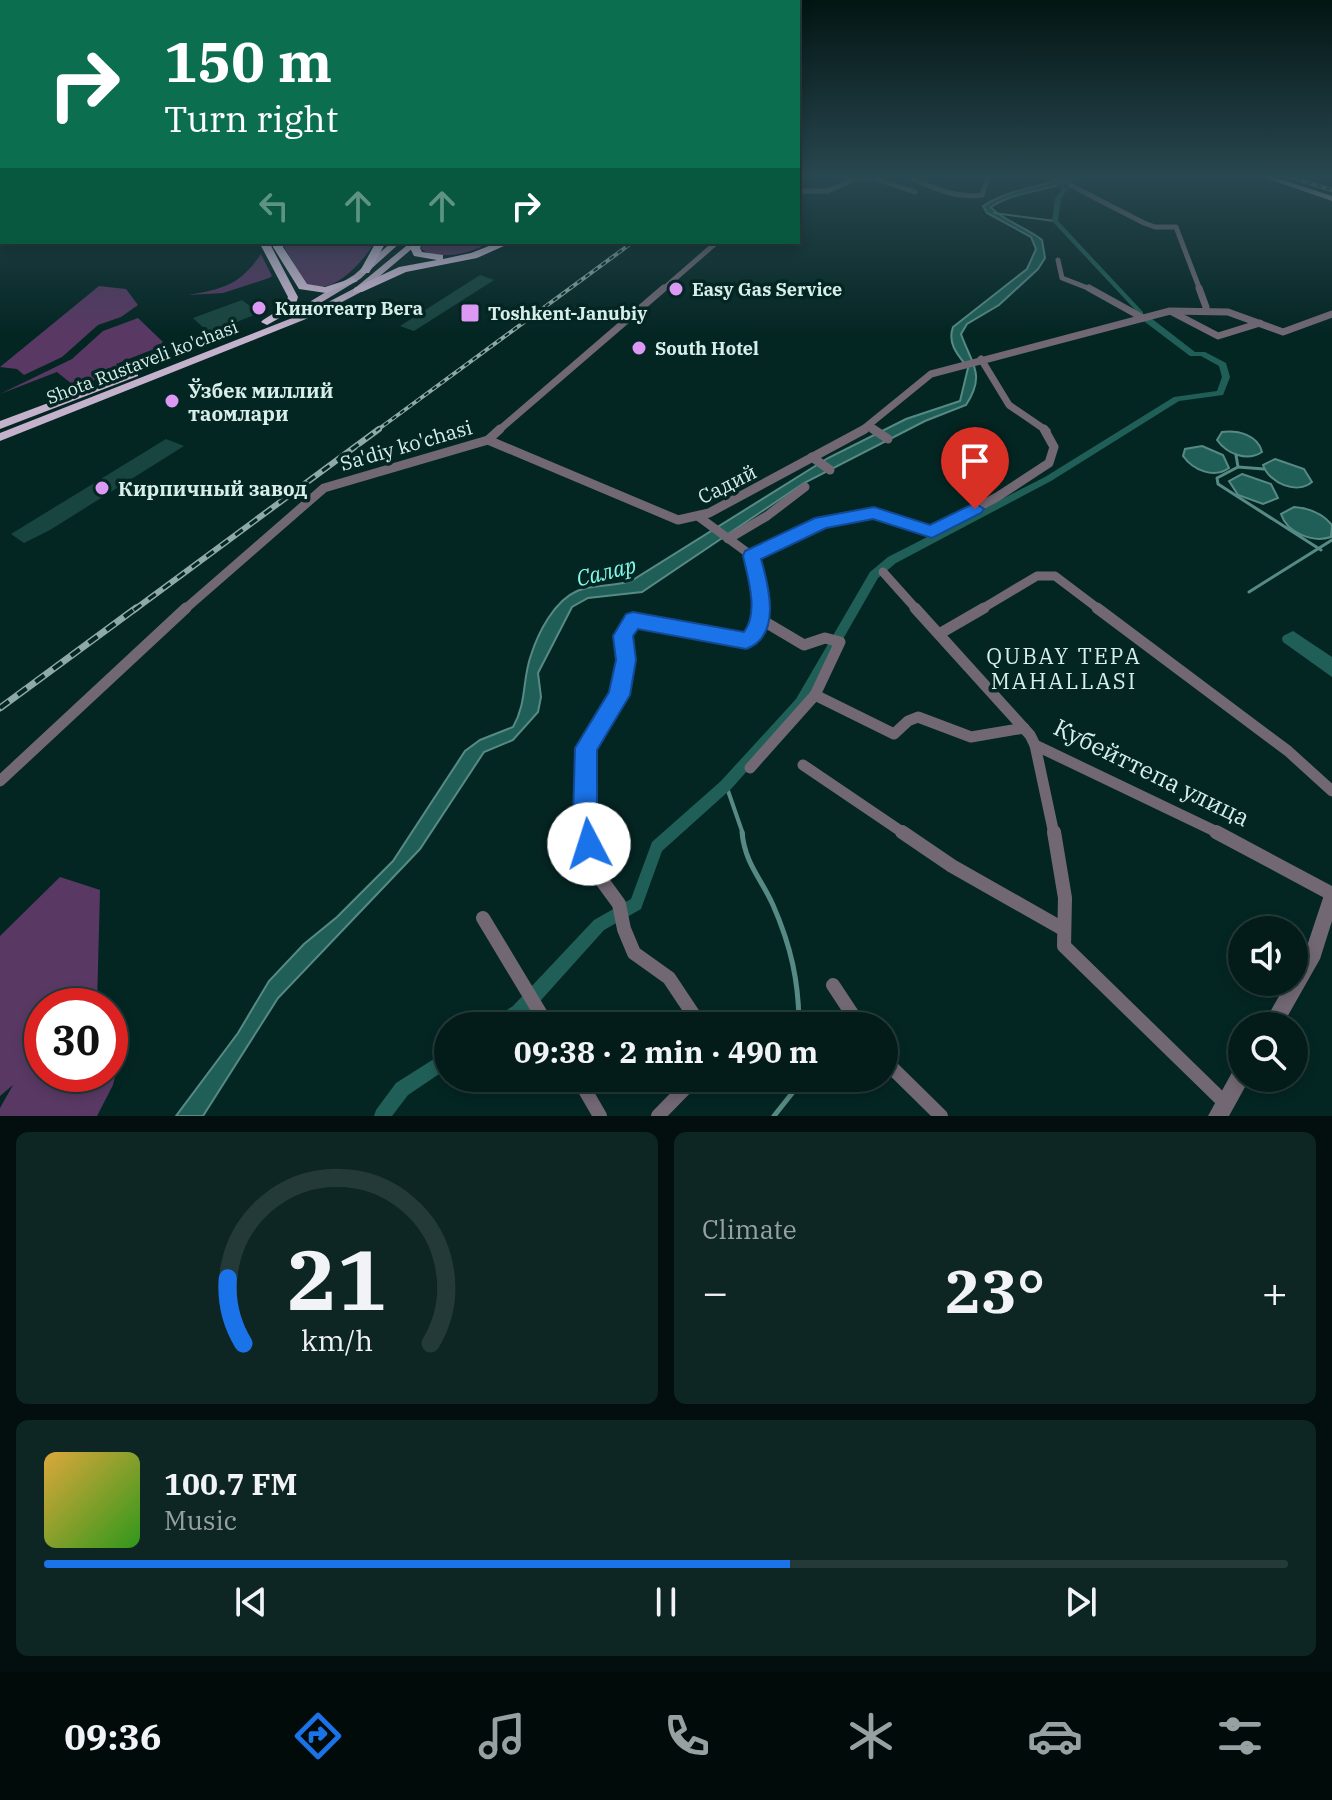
<!DOCTYPE html>
<meta charset="utf-8">
<style>
body{margin:0;font-family:"IBM Plex Serif",serif;background:#0d2523;color:#f1f3f6;height:100vh;display:flex;flex-direction:column;font-size:30px;white-space:nowrap}
*{box-sizing:border-box;margin:0}
p{font-size:26px;color:#97a1a2}
.icon{flex:none;width:44px;height:44px;fill:none;stroke:currentColor;stroke-width:2;stroke-linecap:round;stroke-linejoin:round}
.map{position:relative;height:1116px;overflow:hidden}
.panel{display:flex;flex-direction:column;gap:16px;padding:16px;background:#020f0e;flex:1}
.panel>*{flex:none}
.guide{position:absolute;left:0px;top:0px;width:800px;height:244px;box-shadow:0 4px 12px #0003,0 0 0 2px #243a39;background:#0b6e4f;color:#fff;overflow:hidden}
.fabs{position:absolute;left:1228px;top:916px;display:grid;gap:16px}
.fabs a{display:grid;place-items:center;width:80px;height:80px;border-radius:50%;background:#031c1a;box-shadow:0 4px 12px #0003,0 0 0 2px #243a39;font-size:40px}
.speed{position:absolute;left:24px;top:988px;display:flex;gap:16px;font-size:40px;font-weight:700;text-align:center}
.speed>*{display:grid;place-content:center;width:104px;height:104px;border-radius:50%;background:#031c1a;box-shadow:0 4px 12px #0003,0 0 0 2px #243a39;line-height:1}
.speed .limit{border:12px solid #d22;background:#fff;color:#111}
.pin{position:absolute;display:grid;place-items:center;width:68px;height:68px;color:#fff;margin:-82px -34px;border-radius:50% 50% 50% 0;rotate:-45deg;box-shadow:0 0 8px #0007}
.pin .icon{rotate:45deg}
.me{position:absolute;width:88px;margin:-44px;rotate:355deg;stroke-linejoin:round;filter:drop-shadow(0 0 6px #0008)}
.turn{display:flex;align-items:center;gap:28px;height:168px;padding:0 32px;font-size:36px}
.turn .icon{width:104px;height:104px;stroke-width:2.5}
.turn b{display:block;font-size:56px;line-height:68px}
.lanes{display:flex;align-items:center;height:76px;padding:0 32px;background:#0003;justify-content:center;gap:40px;direction:ltr}
.lanes .off{opacity:.35}
.big{font-size:60px;font-weight:800;line-height:1.1}
.panel .card{flex:1;display:flex;flex-direction:column;justify-content:center;gap:12px;min-width:0;padding:0 28px;border-radius:12px;background:#0d2523}
.panel .dial{align-items:center;gap:0}
.dial svg{height:208px;overflow:visible;fill:none;stroke:#243a39;stroke-width:7;stroke-linecap:round;text-anchor:middle}
.dial text{fill:#f1f3f6;stroke:none}
.song{display:flex;align-items:center;gap:24px}
.cover{width:96px;height:96px;border-radius:12px;background:linear-gradient(135deg,hsl(40 70% 55%),hsl(110 70% 35%))}
.played{height:8px;border-radius:4px;background:linear-gradient(90deg,#1a73e8 60%,#243a39 60%)}
.keys{display:flex;justify-content:space-around;direction:ltr}
.heat{display:flex;justify-content:space-between;align-items:center;font-size:44px;direction:ltr}
.panel .tiles{flex:1;display:grid;gap:16px;grid-template-columns:1fr 1fr}
.card:last-child{grid-column:span 2}
.trip{position:absolute;left:434px;top:1012px;width:464px;height:80px;border-radius:40px;background:#031c1a;box-shadow:0 4px 12px #0003,0 0 0 2px #243a39;font-weight:800;line-height:80px;text-align:center}
.tab-bar{display:flex;height:128px;justify-content:space-around;align-items:center;background:#010b0a;color:#97a1a2}
.tab-bar .icon{width:56px;height:56px}
.tab-bar .on{color:#1a73e8}
.tab-bar b{font-size:36px;color:#f1f3f6}
.map>svg:first-child{display:block}
.green{fill:#593964}
.water{fill:#205f58;stroke:#578a84;stroke-width:2}
.lines{fill:none;stroke-linecap:round;stroke-linejoin:round}
.stream-far3{stroke:#578a84;stroke-width:2}
.stream-far2{stroke:#578a84;stroke-width:3}
.stream-far1{stroke:#578a84;stroke-width:4}
.stream{stroke:#578a84;stroke-width:5}
.canal{fill:#205f58;fill-rule:evenodd}
.building{fill:#194540}
.minor-far4{stroke:#716874;stroke-width:5}
.minor-far3{stroke:#716874;stroke-width:7}
.minor-far2{stroke:#716874;stroke-width:9}
.minor-far1{stroke:#716874;stroke-width:11}
.minor{stroke:#716874;stroke-width:14}
.tertiary{fill:#716874;fill-rule:evenodd}
.primary{fill:#c4b1cb;fill-rule:evenodd}
.trunk{fill:#d4c0dc;fill-rule:evenodd}
.rail-far2-casing{stroke:#8ea9a6;stroke-width:4}
.rail-far1-casing{stroke:#8ea9a6;stroke-width:6}
.rail-casing{stroke:#8ea9a6;stroke-width:7}
.rail-far2{stroke:#042623;stroke-width:2;stroke-dasharray:5;stroke-linecap:butt}
.rail-far1{stroke:#042623;stroke-width:3;stroke-dasharray:9;stroke-linecap:butt}
.rail{stroke:#042623;stroke-width:4;stroke-dasharray:11;stroke-linecap:butt}
.route{fill:#1a73e8;stroke:#114b97;stroke-width:2}
.poi-dot{fill:#dc99f4;stroke:#042623;stroke-width:3}
.labels{text-anchor:middle;dominant-baseline:central;stroke-width:7;stroke-linejoin:round;paint-order:stroke}
.far-poi-label{font-size:18px;font-weight:bold;fill:#d7eeea;stroke:#042623;text-anchor:start}
.far-street-label{font-size:18px;fill:#d7eeea;stroke:#042623}
.poi-label{font-size:20px;font-weight:bold;fill:#d7eeea;stroke:#042623;text-anchor:start}
.street-label{font-size:20px;fill:#d7eeea;stroke:#042623}
.water-label{font-size:22px;font-style:italic;fill:#83fbec;stroke:#042623}
.neighbourhood-label{font-size:22px;letter-spacing:2px;fill:#d7eeea;stroke:#042623}
.near-street-label{font-size:24px;fill:#d7eeea;stroke:#042623}
</style>
<div class="map">
<svg width="1332" height="1116" viewBox="0 0 1332 1116">
<rect width="100%" height="100%" fill="#042623"/>
<g class="green">
<path d="M281 242H375C365 258 345 282 326 286 320 288 312 285 306 284Z"/>
<path d="M423 242H489C473 254 438 261 421 249Z"/>
<path d="M261 254 272 276 269 278 223 293 188 295C223 289 240 285 261 254Z"/>
<path d="M99 286 126 289 138 305 121 317 98 325 62 357 24 375 17 369 0 367Z"/>
<path d="M138 318 163 342 154 349 116 364 119 369 90 382 72 384 57 372 0 394 72 359 103 331Z"/>
<path d="M60 877 100 890 97 1006H42V1074H110V1032L122 1049 113 1085 97 1116H0V1108L13 1085 0 1096V936Z"/>
</g>
<g class="water">
<path d="M1070 176H1080C1051 192 1019 189 991 207 1000 219 1028 228 1042 240L1045 258 1038 269 999 305 967 324 961 334C972 365 986 374 966 405L925 421 804 483 642 592 588 598 572 607 538 673 541 697 538 712 513 740 484 752 420 849 278 998 203 1116H176L238 1033 269 981 304 944 337 917 393 861 465 751 480 740 513 727C527 703 522 680 531 655 538 633 554 601 577 591 593 584 613 587 631 581L828 458 906 419 960 401 968 368C958 355 947 344 953 327L1027 269 1036 249 1031 237 987 213 983 206C1011 188 1040 188 1070 176Z"/>
<path d="M1222 432C1238 430 1258 435 1262 452 1247 462 1227 454 1217 440Z"/>
<path d="M1202 446 1223 455 1229 468C1214 479 1193 470 1183 456L1185 449Z"/>
<path d="M1275 459 1304 469 1312 482C1297 495 1269 483 1263 465Z"/>
<path d="M1242 474 1271 484 1278 498 1263 504 1238 495 1229 481Z"/>
<path d="M1294 507C1309 508 1322 513 1332 525L1331 537C1313 543 1287 533 1281 514Z"/>
</g>
<g class="lines">
<path class="stream-far3" d="M994 213 1055 221"/>
<g class="stream-far2">
<path d="M1236 455 1238 467 1217 478 1218 484 1321 550"/>
<path d="M1238 467 1264 469"/>
<path d="M1249 592 1332 540"/>
</g>
<path class="stream-far1" d="M726 785 743 834"/>
<g class="stream">
<path d="M742 832C745 864 761 878 773 905 791 946 799 982 799 1026"/>
<path d="M774 1116 797 1087 798 1078"/>
</g>
<g class="canal">
<path d="M1058 182 1068 189 1061 199 1058 221 1143 312V314H1139L1052 221 1055 199 1062 189 1055 184Z"/>
<path d="M1145 318H1151L1195 352H1205L1226 363 1230 377 1223 395 1179 401 1051 481 896 563 878 578 804 707 731 789 662 851 641 909 604 930 525 1018 511 1026H489L491 1020 513 1006 594 920 631 899 652 842 721 781 796 699 870 572 888 557 1045 477 1174 397 1217 391 1222 377 1219 366 1201 356H1190L1145 322Z"/>
<path d="M1293 631 1332 657V677L1283 642 1282 639 1283 636Z"/>
<path d="M448 1050V1068L408 1095 392 1116H374L376 1110 396 1083Z"/>
</g>
</g>
<g class="building">
<path d="M480 275 494 280 414 331 400 326Z"/>
<path d="M242 300 259 313 209 333 193 318Z"/>
<path d="M166 439 184 446 50 530 24 543 11 534Z"/>
</g>
<g class="lines">
<g class="minor-far4">
<path d="M905 176C930 186 954 199 982 195L989 176"/>
<path d="M1050 176 1054 178"/>
<path d="M876 179 915 192"/>
<path d="M1070 185 1144 223 1155 227H1176L1200 290"/>
<path d="M798 191H828L855 179 883 176"/>
<path d="M1058 260 1062 278 1093 290"/>
<path d="M662 290 717 242"/>
</g>
<g class="minor-far3">
<path d="M1089 288 1143 318"/>
<path d="M1199 288 1206 307"/>
<path d="M1172 312 1218 336 1260 323"/>
<path d="M981 359 1009 405 1047 431"/>
<path d="M869 427 876 431"/>
<path d="M498 431 664 288"/>
<path d="M861 431 931 374 1170 311 1228 312 1283 332 1332 314"/>
</g>
<g class="minor-far2">
<path d="M873 429 888 439"/>
<path d="M488 440 678 520 709 513 865 429"/>
<path d="M812 457 830 470"/>
<path d="M699 517 752 556"/>
<path d="M728 539 767 516 805 487"/>
<path d="M883 572 917 610"/>
<path d="M184 610 324 488 488 440 500 429"/>
<path d="M759 610 752 556 822 522 874 513 932 532 997 497 1049 463 1054 447 1044 429"/>
<path d="M980 610 1037 576H1055L1100 610"/>
</g>
<g class="minor-far1">
<path d="M915 608 1030 735 1035 745 1221 834"/>
<path d="M1097 608 1288 751 1332 791"/>
<path d="M939 634 984 608"/>
<path d="M815 695 894 734 908 721 918 717 971 737 1024 728"/>
<path d="M1035 745 1054 834"/>
<path d="M803 765 905 834"/>
<path d="M750 768 815 695 840 642 825 638 804 645 760 619"/>
<path d="M0 781 186 608"/>
<path d="M587 834 586 748 620 695 626 660 623 636 633 620 746 640 755 635 759 608"/>
</g>
<g class="minor">
<path d="M587 832 592 867 619 904 624 929 634 953 669 978 701 1026"/>
<path d="M902 832 952 866 1063 929"/>
<path d="M1054 832 1065 898 1064 946 1225 1103"/>
<path d="M1216 832 1332 894"/>
<path d="M483 918 548 1026"/>
<path d="M833 985 860 1026"/>
<path d="M884 1060 941 1116"/>
<path d="M578 1078 600 1116"/>
<path d="M658 1116 695 1078"/>
</g>
<g class="tertiary">
<path d="M1332 887V921L1320 959 1282 1026H1262L1287 982H1294V970L1304 955 1326 889Z"/>
<path d="M1242 1064V1078H1250L1229 1116H1208L1235 1067Z"/>
</g>
<g class="primary">
<path d="M1260 176H1271L1332 196V201Z"/>
<path d="M392 242H401L360 279 317 305H311V301L354 275Z"/>
<path d="M411 242H420L361 292 321 313 0 441V433L315 309 355 288Z"/>
<path d="M134 371 138 372V376L0 429V421Z"/>
</g>
<g class="trunk">
<path d="M0 192 2 193V199L0 198Z"/>
<path d="M259 242H269L298 297 294 310 267 325 261 322 263 320 285 306 288 297Z"/>
<path d="M273 242H283V247L307 284 325 287 353 278 358 281 326 293 299 289 273 247Z"/>
<path d="M376 242H386L369 273H361L360 271Z"/>
<path d="M413 242H423L420 248 422 252 443 255V259L471 253 499 242H513L477 258 406 272 362 292H354V288L399 267 437 260 414 256 410 248Z"/>
</g>
<defs>
<g id="rail-far2">
<path d="M1288 176 1332 190"/>
<path d="M376 431 633 242"/>
</g>
<path id="rail-far1" d="M134 610 379 429"/>
<path id="rail" d="M0 708 136 608"/>
</defs>
<use href="#rail-far2" class="rail-far2-casing"/>
<use href="#rail-far1" class="rail-far1-casing"/>
<use href="#rail" class="rail-casing"/>
<use href="#rail-far2" class="rail-far2"/>
<use href="#rail-far1" class="rail-far1"/>
<use href="#rail" class="rail"/>
</g>
<linearGradient id="sky" x2="0" y2="1"><stop stop-color="#021513"/><stop offset="0.53" stop-color="#294750"/><stop offset="1" stop-color="#294750" stop-opacity="0"/></linearGradient>
<rect width="1332" height="333" fill="url(#sky)"/>
<path class="route" d="M975 503 984 509 981 513 932 538 873 519 826 528 761 559C769 587 782 636 746 649L638 629 633 636 636 660 630 695 597 750V820L601 844 597 852 589 856 580 852 573 820 575 748 609 692 616 660 613 636 626 614 633 612 744 632C759 613 748 578 743 556L745 551 815 518 874 507 930 525Z"/>
<g class="poi-dot">
<circle cx="676" cy="289" r="8"/>
<circle cx="259" cy="308" r="8"/>
<rect x="460" y="303" width="20" height="20" rx="4"/>
<circle cx="639" cy="348" r="8"/>
<circle cx="172" cy="401" r="8"/>
<circle cx="102" cy="488" r="8"/>
</g>
<g class="labels">
<g class="far-poi-label">
<text x="692" y="289">Easy Gas Service</text>
<text x="275" y="308">Кинотеатр Вега</text>
<text x="488" y="313">Toshkent-Janubiy</text>
<text x="655" y="348">South Hotel</text>
</g>
<g class="far-street-label">
<text transform="translate(142 362) rotate(-21)">Shota Rustaveli ko'chasi</text>
</g>
<g class="poi-label">
<text x="188" y="390">Ўзбек миллий<tspan x="188" dy="23">таомлари</tspan></text>
<text x="118" y="488">Кирпичный завод</text>
</g>
<g class="street-label">
<text transform="translate(406 445) rotate(-16)">Sa'diy ko'chasi</text>
<text transform="translate(727 484) rotate(-27)">Садий</text>
</g>
<g class="water-label">
<text transform="translate(606 571) rotate(-14)">Салар</text>
</g>
<g class="neighbourhood-label">
<text x="1064" y="655">QUBAY TEPA<tspan x="1064" dy="25">MAHALLASI</tspan></text>
</g>
<g class="near-street-label">
<text transform="translate(1152 772) rotate(26)">Кубейттепа улица</text>
</g>
</g>
</svg>
<div class="fabs">
<a><svg class="icon" aria-label="sound" viewBox="0 0 24 24"><path d="M4 9h4l5-4v14l-5-4H4zM17 9q2 3 0 6"/></svg></a>
<a><svg class="icon" aria-label="search" viewBox="0 0 24 24"><circle cx="10" cy="10" r="6"/><path d="M15 15l6 6"/></svg></a>
</div>
<div class="speed"><div class="limit">30</div></div>
<div class="pin" style="left:975px;top:509px;background:#d93025"><svg class="icon" aria-label="arrive" viewBox="0 0 24 24"><path d="M6 21V4h12l-3 4 3 4H6"/></svg></div>
<svg class="me" style="left:589px;top:844px" viewBox="-20 -20 40 40"><circle r="19" fill="#fff"/><path d="M0-13L10 11 0 6-10 11z" fill="#1a73e8"/></svg>
<div class="trip">09:38 · 2 min · 490 m</div>
<div class="guide">
<div class="turn"><svg class="icon" aria-label="right" viewBox="0 0 24 24"><path d="M7 20v-9h11M14 6l5 5-5 5"/></svg><div><b>150 m</b>Turn right</div></div>
<div class="lanes"><svg class="icon off" aria-label="left" viewBox="0 0 24 24"><path d="M17 20v-9H6M10 6l-5 5 5 5"/></svg><svg class="icon off" aria-label="ahead" viewBox="0 0 24 24"><path d="M12 20V5M6 11l6-6 6 6"/></svg><svg class="icon off" aria-label="ahead" viewBox="0 0 24 24"><path d="M12 20V5M6 11l6-6 6 6"/></svg><svg class="icon" aria-label="right" viewBox="0 0 24 24"><path d="M7 20v-9h11M14 6l5 5-5 5"/></svg></div>
</div>
</div>
<section class="panel">
<div class="tiles">
<div class="card dial"><svg viewBox="0 0 100 80">
<path d="M14 69A42 42 0 1 1 86 69"/>
<path d="M14 69A42 42 0 0 1 8 44" stroke="#1a73e8"/>
<text x="50" y="56" font-size="32" font-weight="700">21</text>
<text x="50" y="72" font-size="11">km/h</text>
</svg></div>
<div class="card"><p>Climate</p>
<div class="heat"><a>−</a><b class="big">23°</b><a>+</a></div>
</div>
<div class="card">
<div class="song"><i class="cover"></i><div><b>100.7 FM</b><p>Music</p></div></div>
<div class="played"></div>
<div class="keys"><svg class="icon" aria-label="previous" viewBox="0 0 24 24"><path d="M18 5L8 12l10 7zM5 5v14"/></svg><svg class="icon" aria-label="pause" viewBox="0 0 24 24"><path d="M8 5v14M16 5v14"/></svg><svg class="icon" aria-label="next" viewBox="0 0 24 24"><path d="M6 5l10 7-10 7zM19 5v14"/></svg></div>
</div>
</div>
</section>
<nav class="tab-bar">
<b>09:36</b>
<svg class="icon on" aria-label="directions" viewBox="0 0 24 24"><path d="M12 3l9 9-9 9-9-9zM9 14v-3h6M13 9l2 2-2 2"/></svg>
<svg class="icon" aria-label="music" viewBox="0 0 24 24"><path d="M9 18V5l10-2v13"/><circle cx="6" cy="18" r="3"/><circle cx="16" cy="16" r="3"/></svg>
<svg class="icon" aria-label="phone" viewBox="0 0 24 24"><path d="M5 4h4l2 5-3 2q2 4 5 5l2-3 5 2v4C11 20 4 13 5 4z"/></svg>
<svg class="icon" aria-label="climate" viewBox="0 0 24 24"><path d="M12 3v18M4 7l16 10M4 17L20 7"/></svg>
<svg class="icon" aria-label="car" viewBox="0 0 24 24"><path d="M5 17H2v-5l4-1 3-4h7l3 4 3 1v5h-3M9 17h6M6 11h13"/><circle cx="7" cy="17" r="2"/><circle cx="17" cy="17" r="2"/></svg>
<svg class="icon" aria-label="filters" viewBox="0 0 24 24"><path d="M4 7h16M4 17h16"/><circle cx="9" cy="7" r="2"/><circle cx="15" cy="17" r="2"/></svg>
</nav>
